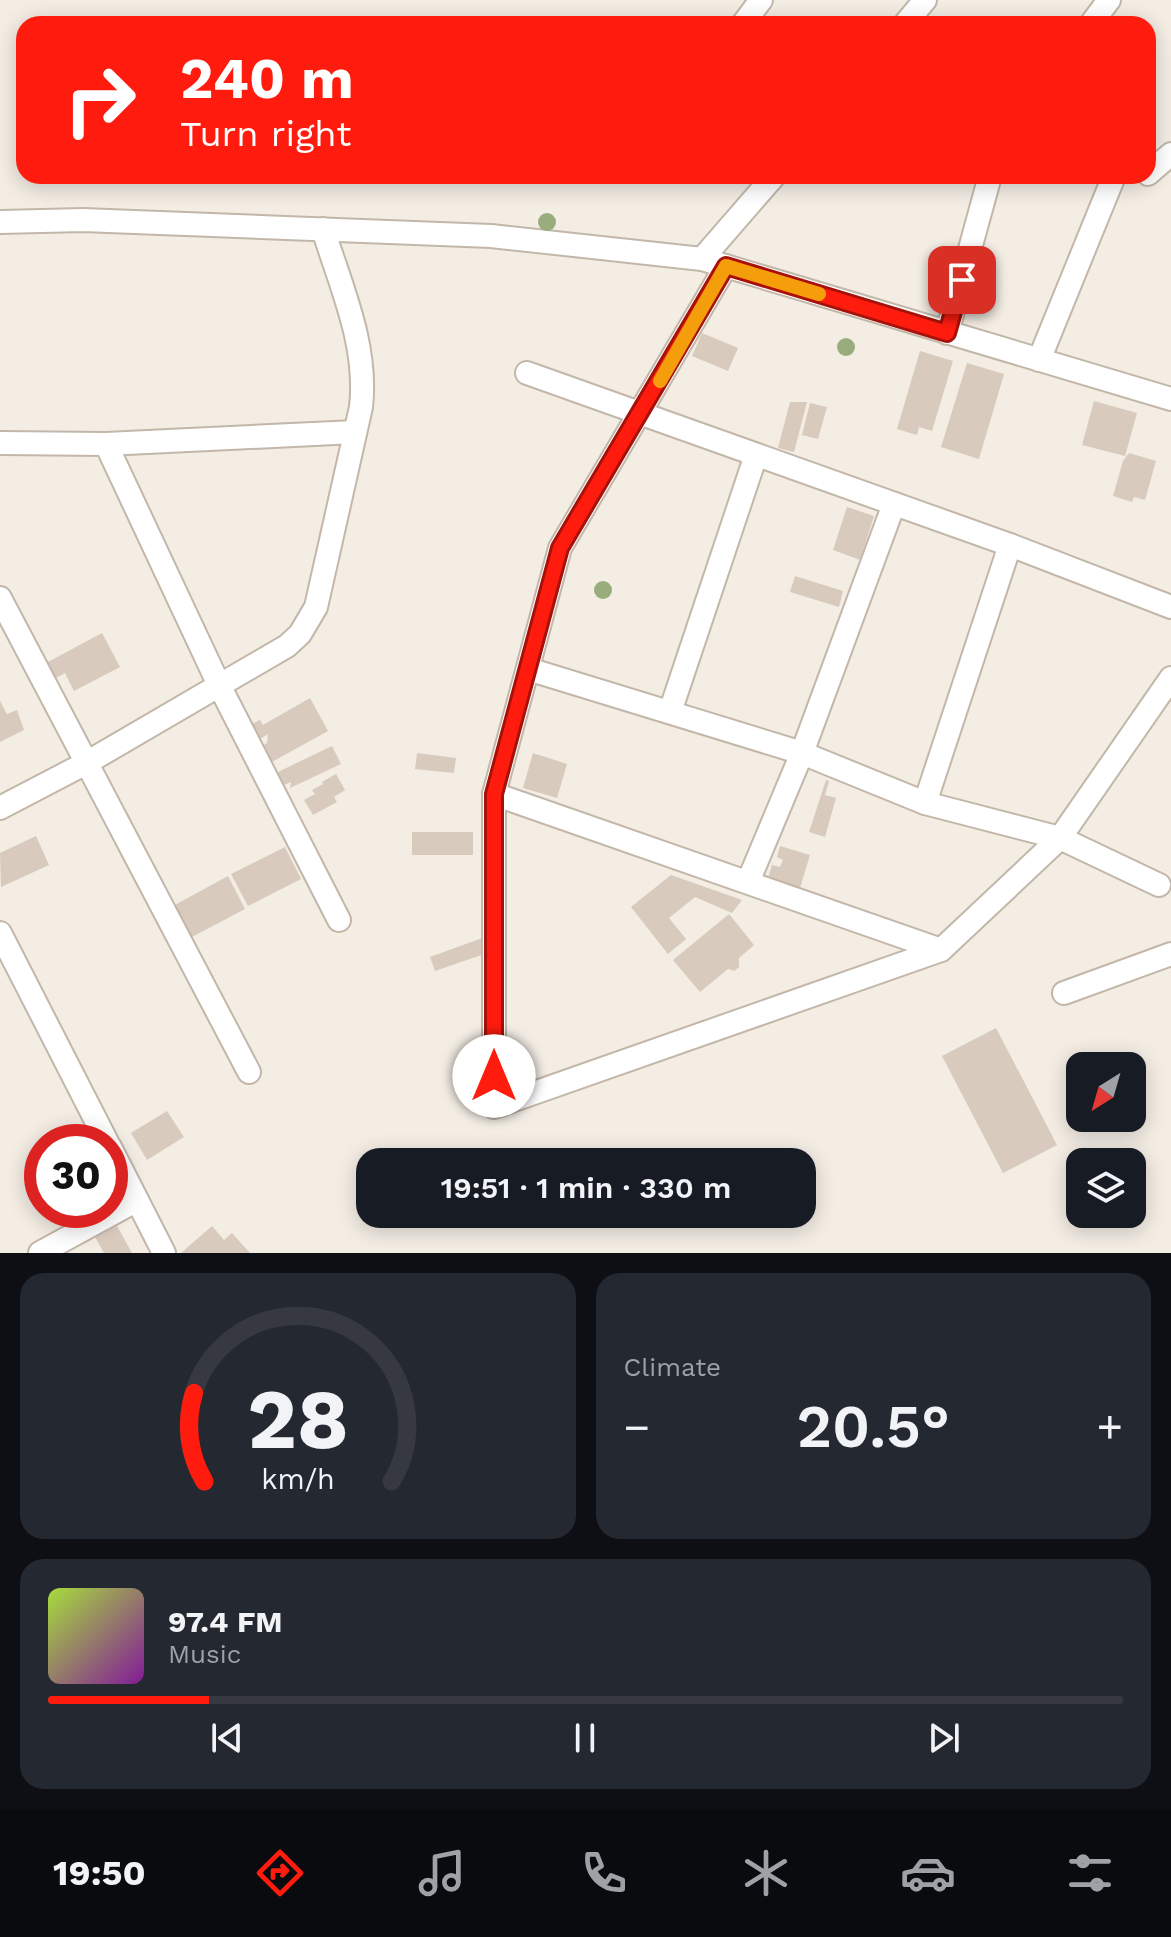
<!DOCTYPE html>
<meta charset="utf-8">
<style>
body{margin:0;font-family:"Work Sans",sans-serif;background:#242831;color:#f1f3f6;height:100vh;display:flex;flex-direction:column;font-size:30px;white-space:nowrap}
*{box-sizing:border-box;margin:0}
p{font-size:26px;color:#9ea1a6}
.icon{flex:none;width:44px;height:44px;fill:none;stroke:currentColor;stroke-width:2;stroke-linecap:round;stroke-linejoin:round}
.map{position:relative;height:1253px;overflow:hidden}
.details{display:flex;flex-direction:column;gap:20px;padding:20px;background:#0d0f14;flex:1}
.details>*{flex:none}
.banner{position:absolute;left:16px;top:16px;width:1140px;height:168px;border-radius:24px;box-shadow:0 4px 20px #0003;background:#ff1c0f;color:#fff;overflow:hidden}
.needle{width:52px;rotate:217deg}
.fabs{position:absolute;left:1066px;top:1052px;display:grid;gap:16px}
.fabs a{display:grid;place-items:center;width:80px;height:80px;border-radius:16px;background:#171b24;box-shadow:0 4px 20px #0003;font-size:40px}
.speed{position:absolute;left:24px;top:1124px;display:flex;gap:16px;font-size:40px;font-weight:700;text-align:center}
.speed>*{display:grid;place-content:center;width:104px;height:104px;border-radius:50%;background:#171b24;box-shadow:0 4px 20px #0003;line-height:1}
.speed .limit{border:12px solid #d22;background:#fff;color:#111}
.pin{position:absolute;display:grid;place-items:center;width:68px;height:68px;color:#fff;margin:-34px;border-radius:16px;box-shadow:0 4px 12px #0006}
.me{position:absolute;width:88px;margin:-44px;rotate:0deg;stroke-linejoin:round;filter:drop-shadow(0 0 6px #0008)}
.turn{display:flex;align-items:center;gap:28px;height:168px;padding:0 32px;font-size:36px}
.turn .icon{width:104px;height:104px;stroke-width:2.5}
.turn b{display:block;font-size:56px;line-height:68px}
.big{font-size:60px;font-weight:600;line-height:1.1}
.details .widget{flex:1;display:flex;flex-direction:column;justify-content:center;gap:12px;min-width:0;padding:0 28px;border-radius:24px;background:#242831}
.details .dial{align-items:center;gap:0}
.dial svg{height:208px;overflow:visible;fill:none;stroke:#363941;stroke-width:7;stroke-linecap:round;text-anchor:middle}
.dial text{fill:#f1f3f6;stroke:none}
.song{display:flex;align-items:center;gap:24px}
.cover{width:96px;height:96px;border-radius:12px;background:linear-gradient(135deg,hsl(80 70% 55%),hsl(290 70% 35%))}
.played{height:8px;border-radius:4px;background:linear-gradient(90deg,#ff1c0f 15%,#363941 15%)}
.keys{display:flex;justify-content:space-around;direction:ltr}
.heat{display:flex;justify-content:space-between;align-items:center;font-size:44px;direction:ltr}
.details .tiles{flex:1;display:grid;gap:20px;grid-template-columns:1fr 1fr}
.widget:last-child{grid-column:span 2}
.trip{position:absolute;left:356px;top:1148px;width:460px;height:80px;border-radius:24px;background:#171b24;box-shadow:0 4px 20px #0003;font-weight:600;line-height:80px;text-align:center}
.tabs{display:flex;height:128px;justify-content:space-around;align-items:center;background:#090b0e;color:#9ea1a6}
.tabs .icon{width:56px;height:56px}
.tabs .on{color:#ff1c0f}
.tabs b{font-size:36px;color:#f1f3f6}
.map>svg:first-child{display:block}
.building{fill:#d8cabc}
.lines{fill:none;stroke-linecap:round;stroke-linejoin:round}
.street-casing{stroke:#c2b7a9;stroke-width:26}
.street{stroke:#fff;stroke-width:22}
.tree{fill:#98ad7b}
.route-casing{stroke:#a6120a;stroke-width:20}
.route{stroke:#ff1c0f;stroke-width:14}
.slow{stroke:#f59e0b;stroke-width:14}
</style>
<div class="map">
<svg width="1171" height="1253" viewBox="0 0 1171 1253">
<rect width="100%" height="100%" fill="#f3ede4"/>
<g class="building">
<path d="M702 333 738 348 728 371 692 356Z"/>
<path d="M920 351 953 361 932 431 919 427 917 435 897 429Z"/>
<path d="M967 363 1004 374 979 459 941 447Z"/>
<path d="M1094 401 1137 413 1125 456 1082 445Z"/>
<path d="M790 402H807L794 452 778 448Z"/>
<path d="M810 403 827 407 818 439 802 435Z"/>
<path d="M1129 453 1156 461 1145 500 1134 497 1132 502 1113 496 1123 461Z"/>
<path d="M847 507 874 516 860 560 833 550Z"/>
<path d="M795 576 843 591 839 607 790 592Z"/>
<path d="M102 633 120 667 74 691 65 673 54 679 46 663Z"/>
<path d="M310 698 328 731 270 763 260 747 267 743 268 734 260 739 252 724 260 720 263 725Z"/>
<path d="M0 701 7 714 17 710 24 730 0 742Z"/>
<path d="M332 746 341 764 290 788 291 782 284 785 278 772Z"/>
<path d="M417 753 456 758 454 773 415 769Z"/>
<path d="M533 753 567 764 557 798 523 788Z"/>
<path d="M336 774 345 790 334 797 337 802 313 815 304 800 315 794 312 790 323 784 322 782Z"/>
<path d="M826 780 829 781 825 795 836 798 825 837 809 832Z"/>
<rect x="412" y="832" width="61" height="23"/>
<path d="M36 836 49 865 1 887 0 853Z"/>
<path d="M780 846 810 855 800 888 768 878 772 865 780 867 783 860 777 857Z"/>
<path d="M285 847 301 879 248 906 231 874Z"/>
<path d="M671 875 742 900 732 913 695 897 669 918 686 939 668 954 631 907Z"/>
<path d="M228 876 245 909 190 938 173 906Z"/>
<path d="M729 914 754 945 739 958V967L734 971 728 969 700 992 673 960Z"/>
<path d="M488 936 493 951 435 971 430 957Z"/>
<path d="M996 1028 1057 1145 1003 1173 942 1056Z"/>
<path d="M167 1111 184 1137 147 1160 131 1133Z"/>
<path d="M116 1224 132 1253H104L94 1235Z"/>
<path d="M212 1226 224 1240 232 1233 250 1253H181Z"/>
</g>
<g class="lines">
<defs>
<g id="street">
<path d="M743 24 761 0"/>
<path d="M905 24 925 0"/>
<path d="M1091 24 1109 0"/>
<path d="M1148 174 1171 154"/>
<path d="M0 222 83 220 491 236 702 259 1171 399"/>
<path d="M702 259 774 176"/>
<path d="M726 266 560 548 494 794V1107L941 950 1060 838 1171 678"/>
<path d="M947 333 990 176"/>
<path d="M1039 360 1114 176"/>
<path d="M527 373 1010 545 1171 607"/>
<path d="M0 443 106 444 355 432"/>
<path d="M106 444 219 685 339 920"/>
<path d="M0 598 249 1072"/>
<path d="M528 669 802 753 925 803 1060 838 1159 885"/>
<path d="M670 712 756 455"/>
<path d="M494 794 941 950"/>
<path d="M925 803 1010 545"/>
<path d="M0 808 88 762 287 646 300 634 316 607 361 407C368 345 341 287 323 229"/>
<path d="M748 882 802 753 894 504"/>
<path d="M0 933 107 1142"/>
<path d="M1064 993 1171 954"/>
<path d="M110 1147 164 1253"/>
<path d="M40 1253 137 1200"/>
</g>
</defs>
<use href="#street" class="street-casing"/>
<use href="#street" class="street"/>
</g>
<g class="tree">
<circle cx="547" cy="222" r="9"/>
<circle cx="846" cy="347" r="9"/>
<circle cx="603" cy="590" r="9"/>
</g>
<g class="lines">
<defs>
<path id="route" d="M494 1076V794L560 548 726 266 947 333 962 280"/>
</defs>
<use href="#route" class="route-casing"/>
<use href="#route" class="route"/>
<path class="slow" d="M660 381 726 266 819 294"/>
</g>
</svg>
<div class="fabs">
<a><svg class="needle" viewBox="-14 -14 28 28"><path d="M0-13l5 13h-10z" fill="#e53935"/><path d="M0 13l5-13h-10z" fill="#9ea1a6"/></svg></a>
<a><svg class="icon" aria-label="layers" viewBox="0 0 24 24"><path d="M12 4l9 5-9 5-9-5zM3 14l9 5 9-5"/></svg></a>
</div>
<div class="speed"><div class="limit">30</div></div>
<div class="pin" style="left:962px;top:280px;background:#d93025"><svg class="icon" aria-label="arrive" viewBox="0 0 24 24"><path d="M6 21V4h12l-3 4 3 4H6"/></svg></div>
<svg class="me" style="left:494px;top:1076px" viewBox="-20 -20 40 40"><circle r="19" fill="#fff"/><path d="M0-13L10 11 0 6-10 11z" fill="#ff1c0f"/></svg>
<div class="trip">19:51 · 1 min · 330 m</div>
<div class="banner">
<div class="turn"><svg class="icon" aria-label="right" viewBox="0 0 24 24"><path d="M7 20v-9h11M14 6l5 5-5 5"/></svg><div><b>240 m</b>Turn right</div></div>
</div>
</div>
<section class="details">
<div class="tiles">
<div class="widget dial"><svg viewBox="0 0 100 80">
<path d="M14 69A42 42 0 1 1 86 69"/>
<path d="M14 69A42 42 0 0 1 10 35" stroke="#ff1c0f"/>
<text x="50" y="56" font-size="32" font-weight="700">28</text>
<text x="50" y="72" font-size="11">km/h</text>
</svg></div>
<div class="widget"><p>Climate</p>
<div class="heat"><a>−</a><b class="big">20.5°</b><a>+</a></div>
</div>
<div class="widget">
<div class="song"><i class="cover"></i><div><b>97.4 FM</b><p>Music</p></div></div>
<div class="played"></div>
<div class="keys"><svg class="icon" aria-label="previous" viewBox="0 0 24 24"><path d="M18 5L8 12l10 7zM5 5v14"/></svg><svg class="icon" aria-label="pause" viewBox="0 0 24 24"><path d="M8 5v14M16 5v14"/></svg><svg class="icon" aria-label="next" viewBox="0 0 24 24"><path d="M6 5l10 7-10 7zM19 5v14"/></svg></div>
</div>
</div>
</section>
<nav class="tabs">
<b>19:50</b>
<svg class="icon on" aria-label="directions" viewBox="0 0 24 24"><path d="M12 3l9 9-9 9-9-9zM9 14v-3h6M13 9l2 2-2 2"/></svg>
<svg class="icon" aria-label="music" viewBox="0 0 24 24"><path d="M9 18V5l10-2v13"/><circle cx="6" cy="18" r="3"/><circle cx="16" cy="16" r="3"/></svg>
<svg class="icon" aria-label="phone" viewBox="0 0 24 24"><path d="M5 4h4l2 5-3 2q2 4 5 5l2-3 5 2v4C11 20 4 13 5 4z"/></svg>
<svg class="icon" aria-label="climate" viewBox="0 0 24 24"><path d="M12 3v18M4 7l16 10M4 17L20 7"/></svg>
<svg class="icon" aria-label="car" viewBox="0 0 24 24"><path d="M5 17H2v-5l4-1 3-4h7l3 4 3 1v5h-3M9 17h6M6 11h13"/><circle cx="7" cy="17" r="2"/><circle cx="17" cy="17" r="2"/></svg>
<svg class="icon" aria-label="filters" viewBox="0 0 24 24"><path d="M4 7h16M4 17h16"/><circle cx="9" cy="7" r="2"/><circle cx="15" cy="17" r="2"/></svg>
</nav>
